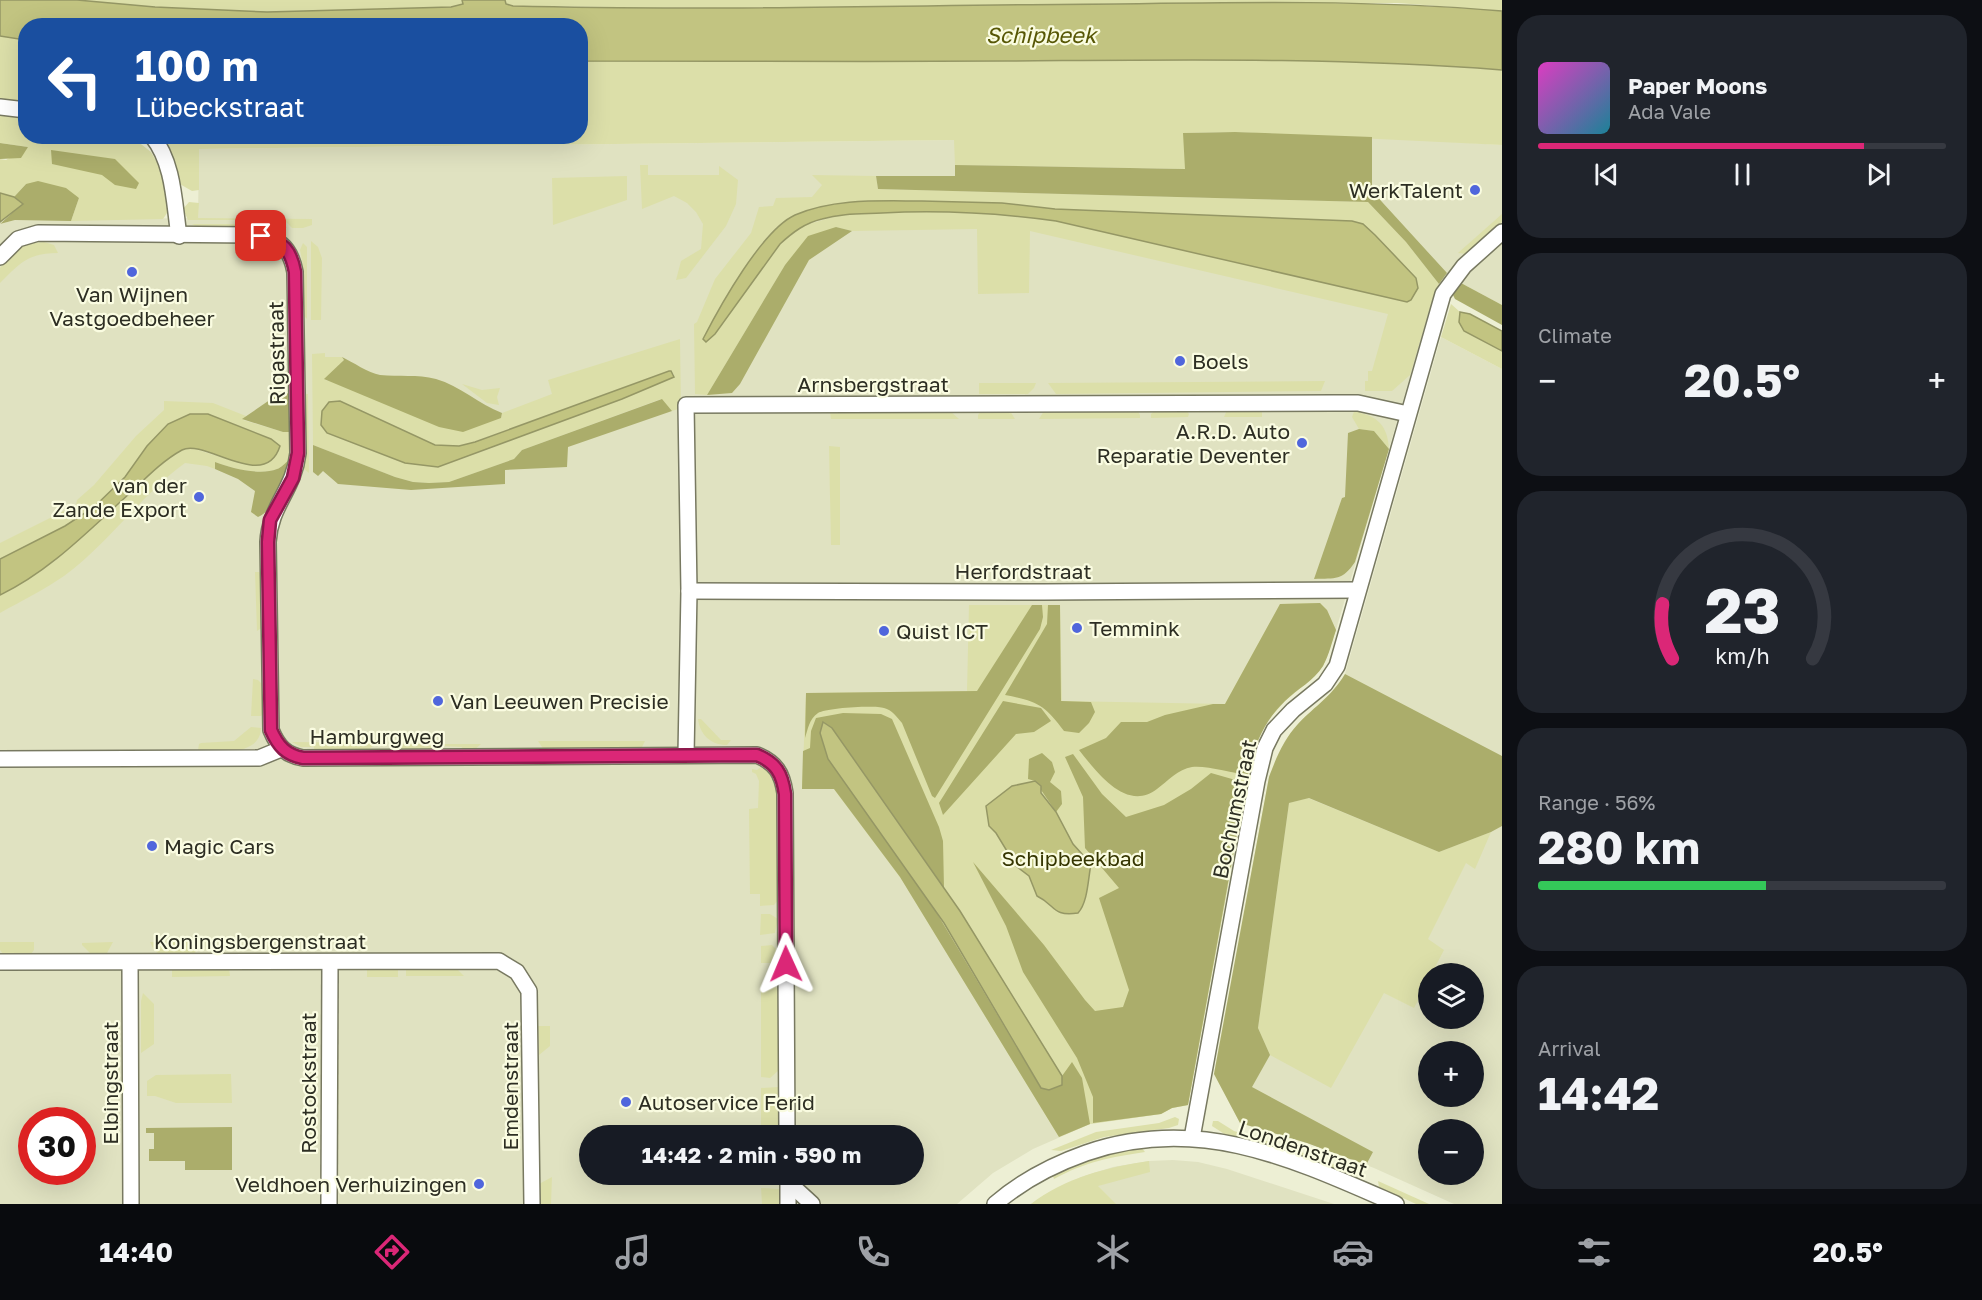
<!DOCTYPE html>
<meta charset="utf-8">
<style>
body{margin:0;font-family:"Golos Text",sans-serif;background:#20242c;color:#f1f3f6;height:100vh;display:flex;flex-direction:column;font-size:22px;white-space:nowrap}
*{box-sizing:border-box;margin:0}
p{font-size:20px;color:#9ea1a6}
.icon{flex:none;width:33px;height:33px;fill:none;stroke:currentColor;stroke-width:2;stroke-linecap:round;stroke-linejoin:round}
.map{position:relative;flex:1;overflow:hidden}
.side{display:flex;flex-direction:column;gap:15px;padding:15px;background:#0d0f14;width:480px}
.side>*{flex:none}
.banner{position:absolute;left:18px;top:18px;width:570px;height:126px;border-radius:24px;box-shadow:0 6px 24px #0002;background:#1a4fa0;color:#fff;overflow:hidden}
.buttons{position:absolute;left:1418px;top:963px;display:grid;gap:12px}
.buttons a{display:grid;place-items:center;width:66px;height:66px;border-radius:50%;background:#171b24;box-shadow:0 6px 24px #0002;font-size:30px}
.speed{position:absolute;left:18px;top:1107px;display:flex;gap:12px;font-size:30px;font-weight:700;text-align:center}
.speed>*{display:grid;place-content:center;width:78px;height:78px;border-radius:50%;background:#171b24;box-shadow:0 6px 24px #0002;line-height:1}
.speed .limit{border:9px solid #d22;background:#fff;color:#111}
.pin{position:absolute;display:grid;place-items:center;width:51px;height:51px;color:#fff;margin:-26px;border-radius:12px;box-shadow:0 3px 9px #0006}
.me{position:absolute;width:66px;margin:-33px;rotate:359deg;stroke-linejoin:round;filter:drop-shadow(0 0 4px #0008)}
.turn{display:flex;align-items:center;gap:21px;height:126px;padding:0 18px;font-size:27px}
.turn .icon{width:78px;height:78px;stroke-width:2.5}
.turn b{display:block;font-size:42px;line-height:51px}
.big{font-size:45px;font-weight:700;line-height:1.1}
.side .card{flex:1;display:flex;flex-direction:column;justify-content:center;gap:9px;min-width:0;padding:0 21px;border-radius:24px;background:#20242c}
.side .dial{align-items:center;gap:0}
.dial svg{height:156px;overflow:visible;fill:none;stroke:#363941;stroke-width:7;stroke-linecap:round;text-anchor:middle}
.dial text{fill:#f1f3f6;stroke:none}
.song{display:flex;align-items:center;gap:18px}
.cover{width:72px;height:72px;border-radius:9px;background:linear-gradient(135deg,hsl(310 70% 55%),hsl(190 70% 35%))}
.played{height:6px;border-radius:3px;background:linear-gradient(90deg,#db2777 80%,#363941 80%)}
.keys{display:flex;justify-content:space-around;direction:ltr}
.heat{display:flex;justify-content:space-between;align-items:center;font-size:33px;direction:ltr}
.charge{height:9px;border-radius:4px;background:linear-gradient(90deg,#34c759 56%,#363941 0)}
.trip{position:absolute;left:579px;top:1125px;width:345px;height:60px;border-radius:30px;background:#171b24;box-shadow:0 6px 24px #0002;font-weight:700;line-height:60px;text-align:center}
.menu{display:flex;height:96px;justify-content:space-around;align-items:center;background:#090b0e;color:#9ea1a6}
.menu .icon{width:42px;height:42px}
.menu .selected{color:#db2777}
.menu b{font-size:27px;color:#f1f3f6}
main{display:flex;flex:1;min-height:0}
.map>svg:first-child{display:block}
.built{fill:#e0e2c1;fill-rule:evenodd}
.green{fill:#dcdfa9;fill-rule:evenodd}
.forest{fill:#abad6b}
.water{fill:#c2c481;stroke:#959765;stroke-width:1.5}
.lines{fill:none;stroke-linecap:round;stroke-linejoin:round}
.street-casing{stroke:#787961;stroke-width:18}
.street{stroke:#fff;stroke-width:15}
.route-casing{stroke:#8e194d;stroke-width:15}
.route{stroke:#db2777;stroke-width:10}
.poi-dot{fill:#5066dc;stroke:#fafce1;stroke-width:2}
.labels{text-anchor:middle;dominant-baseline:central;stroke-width:4.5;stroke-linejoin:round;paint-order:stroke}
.poi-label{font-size:21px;fill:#2d2e23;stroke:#fafce1;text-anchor:start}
.street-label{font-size:21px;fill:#2d2e23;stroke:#fafce1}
.park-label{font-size:21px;fill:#353500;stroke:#fafce1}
.water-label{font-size:22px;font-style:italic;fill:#575705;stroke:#fafce1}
</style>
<main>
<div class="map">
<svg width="1502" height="1204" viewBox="0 0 1502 1204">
<rect width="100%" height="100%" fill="#edefd4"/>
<g class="built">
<path d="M1372 137 1502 145V305L1461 283 1447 273 1439 284 1434 301H1432L1336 630 1323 666 1313 677 1285 701 1267 721 1252 754 1188 1105 1172 1108 1161 1114 1090 1124 1033 1149 993 1173 957 1204H0V224L15 220 198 218 199 149 955 140 1193 177ZM32 1120H82V1172H32ZM590 1136H914V1174H590Z"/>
<path d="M1441 337 1502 369V1204H1454L1374 1168 1307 1143 1240 1123 1214 1074 1269 777 1285 741 1297 725 1335 690 1345 674ZM1428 974H1473V1018H1428ZM1428 1052H1473V1096H1428ZM1428 1130H1473V1174H1428Z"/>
<path d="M1173 1160 1198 1162 1227 1169 1334 1204H1031L1081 1177 1113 1167 1149 1161Z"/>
</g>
<g class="green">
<path d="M77 0H462L463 4 451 7 267 12 155 7Z"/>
<path d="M505 0H1502V11L1398 3H1187L713 8 513 6 506 4Z"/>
<path d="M0 36 25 40V105L0 102Z"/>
<path d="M1271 59 1353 61 1502 70V145L1235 132 1184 133 1186 169 955 165 954 140 199 149V190L192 191 178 183C174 166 171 151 161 137L580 136 581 61 887 62Z"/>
<path d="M0 114 25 117 26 136 132 137 151 152 162 171 167 187 169 210 163 219 71 221 79 198 26 184 14 197 0 193V159L6 160 28 147 0 143Z"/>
<path d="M640 165H648V175H719V166L738 180 736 204 726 226 686 278 676 280 681 261 701 249 703 224 696 212 687 203 674 196 642 209Z"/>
<path d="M812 175 876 176 878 189 1368 202 1406 242 1439 284 1434 301H1432L1410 375 1392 391H1365V381H1368V371H1372L1388 314 1030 231 1029 293 978 294 977 229 852 231 836 227 785 265 707 395 695 394 694 324 697 322 715 279 751 233 759 207 773 206 776 198 812 197 822 185ZM922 201 1002 203 1055 209 1352 221 1416 278 1411 300 1407 302 1056 221 993 214 916 211 840 215 802 226 780 244 715 334 705 337C713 317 728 296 740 277 752 260 762 239 778 226 811 198 882 201 922 201Z"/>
<path d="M627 176V200L553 225 552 178Z"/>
<path d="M189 202 199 203 198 218 312 219V225L303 228H292L284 220H188L183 209Z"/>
<path d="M1502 214V222L1466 254 1458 253Z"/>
<path d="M192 224H282L287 228H200Z"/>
<path d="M311 241 318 247 322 258 321 320H311Z"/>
<path d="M44 242 54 245 58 253C28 253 20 263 0 283V268L16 249 25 244Z"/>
<path d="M303 243 307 247V319L303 315V265L300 250Z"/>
<path d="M1451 304 1460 312 1459 322 1464 331 1502 351V369L1441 337Z"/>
<path d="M680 339 681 408 672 411 661 399 522 450 514 459 449 482 429 483 413 482 395 477 313 445 312 354 325 353V357H342L344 360 325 380 501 418 502 413 552 394 548 380ZM663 373 674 374V377L622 399 459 460 340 401 435 445 459 446 474 442Z"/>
<path d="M1325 381 1321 391 1056 394 1048 383Z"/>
<path d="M979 383H1036L1034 388 1028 394H979Z"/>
<path d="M462 384 482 390 500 388 497 397 499 405 487 403Z"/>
<path d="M305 394H308L309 473 304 469Z"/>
<path d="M164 401 213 403 246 416 243 420 283 432H291L289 460C285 463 281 468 277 469 260 476 231 468 215 462V469L207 466 185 463C140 496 109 543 64 576 44 590 21 601 0 613V595L55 561 161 464 185 448 195 449 242 464 253 465 268 462 277 445 271 439 190 414 168 424 147 446 125 477 94 507 65 526 0 559V543L76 505 77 500 94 485 136 436 164 410Z"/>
<path d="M1262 409V417H1224L1227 410Z"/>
<path d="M1355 409H1360V413C1380 417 1388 429 1389 449L1374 431 1359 429 1352 417Z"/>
<path d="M1137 410 1140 415V418L1039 419 1044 411Z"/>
<path d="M1186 410 1189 414 1188 417 1151 418V414L1154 411Z"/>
<path d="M981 411H1010L1015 419H978V415Z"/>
<path d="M830 412H951L959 419H831Z"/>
<path d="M829 446 840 447V545H831Z"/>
<path d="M255 572H259L262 577 263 627 257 631Z"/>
<path d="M1320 603 1327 610 1336 630 1323 666 1313 677 1285 701 1267 721 1252 754 1188 1105 1172 1108 1161 1114 1090 1124 1059 1137 900 877 834 789H802L806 693 967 691 969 605H1060L1062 701 1225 704 1280 604Z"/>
<path d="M253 679 258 680 263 685V713L261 716H251Z"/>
<path d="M698 719H701L721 740H731L727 745C711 745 700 735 698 719Z"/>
<path d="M251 727 261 728C260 756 221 751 201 752L198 750 199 744 201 743 234 741Z"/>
<path d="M538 741H645L641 749 544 750Z"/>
<path d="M292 742 376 743 367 751H314V747H301Z"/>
<path d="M396 744H481L474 750H461L462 747 440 746 439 751H402Z"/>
<path d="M762 766 769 772 777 792 778 900 774 905 760 906V894H750L749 809 758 808 759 781 756 774 752 772V769L757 770Z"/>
<path d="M1308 798 1439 852 1491 832 1475 869 1466 863 1428 939 1444 950 1432 973 1428 974V981L1414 1008 1384 993 1331 1088 1270 1055 1258 1028 1289 803Z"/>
<path d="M761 914H770L778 919 775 933 760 935Z"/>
<path d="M202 941 195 953 159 954 154 950 150 942Z"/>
<path d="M0 942H34V950L31 954 4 955 0 950Z"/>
<path d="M113 942 107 953 91 954 82 945V943Z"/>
<path d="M772 945 778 951 777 963H761V946Z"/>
<rect x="367" y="967" width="31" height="10"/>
<path d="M406 967H455L464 976H406Z"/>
<path d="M229 968 230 976 172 977V969Z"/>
<path d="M761 987H775L779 990V1070L770 1078 761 1077Z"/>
<path d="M143 993 154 1004V1044L141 1053V1001Z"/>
<path d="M538 1026H550V1046L539 1055Z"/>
<path d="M231 1074 232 1103H176L155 1096H147V1081L156 1075Z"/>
<path d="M779 1087V1135H761V1088Z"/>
<path d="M1175 1117 1179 1119 1178 1125 1169 1128 1104 1137 1061 1151 1051 1150 1096 1132 1159 1123Z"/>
<path d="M1213 1121H1218L1234 1131 1293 1149 1361 1174 1354 1177 1307 1159 1226 1135 1212 1126Z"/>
<path d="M1141 1147 1145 1152C1111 1157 1085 1162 1054 1179L1052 1173 1082 1161Z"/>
<path d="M1149 1161 1150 1172 1098 1186 1116 1204H1031C1064 1178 1108 1167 1149 1161Z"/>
<path d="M552 1177 551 1204H539V1184Z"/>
<path d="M1378 1181 1429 1204H1416L1379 1187Z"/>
<path d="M761 1188 779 1189V1204H762Z"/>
</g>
<g class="forest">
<path d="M1235 132 1372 137V191L1447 273 1439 284 1406 242 1368 202 878 189 876 176H955V165L1185 169 1183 133Z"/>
<path d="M0 143 28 147 21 158 0 159Z"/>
<path d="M51 150 115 159 139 183 136 189 115 185 102 175 52 164Z"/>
<path d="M38 181 66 188 79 198 71 221 15 220 0 224 22 204 14 197 26 184Z"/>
<path d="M836 227 852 231 809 260 740 384 732 393 707 395 785 265 808 236Z"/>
<path d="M1461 283 1502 305V325L1455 299 1453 295Z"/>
<path d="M342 357C353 362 368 373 380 375 399 377 417 374 436 379 460 386 479 404 502 413L501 418 463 432 439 427 324 379 344 360Z"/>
<path d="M290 393 291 432H283L242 419 277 395Z"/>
<path d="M662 399 672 411 568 447 567 467 505 470V484L411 490 338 484 323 471 318 476 313 472V445L395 477 413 482 429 483 449 482 514 459 522 450Z"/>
<path d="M1359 429 1374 431 1389 449 1355 562C1342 581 1336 578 1314 579L1342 498 1345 497 1348 433Z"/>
<path d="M289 460C286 477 275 510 258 517L251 512 255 491 238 479 215 469V462C231 468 260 476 277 469 281 468 285 463 289 460Z"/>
<path d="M1320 603 1327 610 1336 630C1332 642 1329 655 1323 666 1314 681 1297 689 1285 701 1264 721 1253 747 1248 775 1233 773 1205 765 1192 767 1178 769 1168 781 1157 789 1126 813 1096 771 1079 750L1106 738 1121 722H1147L1165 715 1213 704H1225L1280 604Z"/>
<path d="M1032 605H1042L1043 617 1040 629 935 798 932 796 902 723C897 717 892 710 884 708 874 705 826 708 818 713 809 719 808 729 805 738L806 693 977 691Z"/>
<path d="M1048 605H1060L1061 701 1091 702 1095 712 1089 723 1079 733 1064 731C1045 705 1037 701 1005 695L1047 624Z"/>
<path d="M1345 674 1502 756V826L1491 832 1439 852 1309 798 1289 803 1258 1028 1270 1055 1252 1087 1373 1152 1366 1165 1307 1143 1240 1123 1214 1074 1269 777C1276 758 1284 739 1298 724 1316 705 1331 697 1345 674Z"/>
<path d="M1003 701 1041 708 1051 721 1034 732 1016 734 943 815 939 803Z"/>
<path d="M843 713 881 714 892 719 939 827 943 841 944 888 832 728 823 722 1041 1088 1062 1076 1072 1062 1082 1078 1090 1124 1059 1137 900 877 834 789H802L803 751 810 748 811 731 816 718Z"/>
<path d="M1042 753 1052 762 1055 772 1050 782 1061 791 1062 804 1056 812 1035 781 1028 779 1029 759Z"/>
<path d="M1073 754 1102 794 1126 817 1164 805 1191 789 1211 773 1246 783 1188 1105 1172 1108 1161 1114 1093 1123V1097L1077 1058 1023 972 1006 926 973 862 1044 945 1085 1000 1095 1011 1123 1007 1129 990 1099 898 1119 888 1085 848 1083 797 1065 757Z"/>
<path d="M232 1127V1170H185V1161H149V1149H154V1133H146V1128Z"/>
</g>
<g class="water">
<path d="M0 0H77L155 7 267 12 451 7 463 4 462 0H505L506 4 513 6C714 11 914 5 1115 4 1244 2 1373 0 1502 11V70C1337 57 1172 60 1007 61 865 62 723 61 581 61L580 26H26L25 40 0 36Z"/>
<path d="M0 193 14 197 23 204 0 222Z"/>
<path d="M922 201 1002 203 1055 209 1352 221 1363 224 1375 235 1416 278 1418 288 1411 300 1407 302 1056 221C998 213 940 210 882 213 862 214 842 213 822 219 805 223 793 232 780 244L715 334 706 342 703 339C720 306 762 230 795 215 835 198 880 201 922 201Z"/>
<path d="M1460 312 1470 314 1502 331V351L1464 331 1459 322Z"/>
<path d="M669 371H671L674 377 622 399 438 467 405 463 327 433 321 425 322 411 329 402 340 401 435 445 459 446 475 442Z"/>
<path d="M190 414H208L271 439 280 446C265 493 205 438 182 450 162 461 146 478 129 494 89 530 50 571 0 595V559L65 526 94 507 125 477 147 446 168 424Z"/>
<path d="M823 722 832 728 960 911 1062 1076V1085L1049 1090 1041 1088 944 923 828 759 820 733Z"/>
<path d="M1035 781 1041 786V793L1056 812 1073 844 1091 864C1088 879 1088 902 1078 913 1052 917 1056 905 1037 896L1029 876 1016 866 996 833 989 826 986 806 1012 786Z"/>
</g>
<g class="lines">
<defs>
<g id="street">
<path d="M0 107 26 110"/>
<path d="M152 136C174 163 174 203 179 236"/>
<path d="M0 257 18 239 38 233 252 235C278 238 290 245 295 272L298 453C294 490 270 505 268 542L271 730C278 747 286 755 303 758L757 755C776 763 782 773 785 793L787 1136"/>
<path d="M689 591 1044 592 1358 590"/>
<path d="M686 755 689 591 686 405 1334 403H1358L1408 414"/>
<path d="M0 759 259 758 281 749"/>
<path d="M0 962 499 961 517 972 529 991 532 1204"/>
<path d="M130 963 131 1204"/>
<path d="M1192 1138 1257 781 1265 748 1274 730 1293 710 1325 684 1337 666 1443 294 1464 266 1502 232"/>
<path d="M788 1177V1204"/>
<path d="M788 1182 812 1204"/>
<path d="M329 1204 330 962"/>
<path d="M995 1204C1023 1180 1052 1165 1086 1153 1199 1114 1293 1159 1396 1204"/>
</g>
</defs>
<use href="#street" class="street-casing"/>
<use href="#street" class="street"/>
</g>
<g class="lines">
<defs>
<path id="route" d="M261 236C283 241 291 250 295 272L298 453 293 478 270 520 268 542 271 730C278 746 286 755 303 758L757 755C776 763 782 773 785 794L786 964"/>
</defs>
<use href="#route" class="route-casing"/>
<use href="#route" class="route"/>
</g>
<g class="poi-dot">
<circle cx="1475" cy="190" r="6"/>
<circle cx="132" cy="272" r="6"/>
<circle cx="1180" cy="361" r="6"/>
<circle cx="1302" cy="443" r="6"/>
<circle cx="199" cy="497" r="6"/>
<circle cx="1077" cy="628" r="6"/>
<circle cx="884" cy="631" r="6"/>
<circle cx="438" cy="701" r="6"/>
<circle cx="152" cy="846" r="6"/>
<circle cx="626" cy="1102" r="6"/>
<circle cx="479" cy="1184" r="6"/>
</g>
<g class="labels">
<g class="poi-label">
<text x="1463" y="190" text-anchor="end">WerkTalent</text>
<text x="132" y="294" text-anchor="middle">Van Wijnen<tspan x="132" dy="24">Vastgoedbeheer</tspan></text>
<text x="1192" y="361">Boels</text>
<text x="1290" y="431" text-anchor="end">A.R.D. Auto<tspan x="1290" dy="24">Reparatie Deventer</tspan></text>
<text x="187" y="485" text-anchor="end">van der<tspan x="187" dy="24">Zande Export</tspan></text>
<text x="1089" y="628">Temmink</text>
<text x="896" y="631">Quist ICT</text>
<text x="450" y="701">Van Leeuwen Precisie</text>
<text x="164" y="846">Magic Cars</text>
<text x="638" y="1102">Autoservice Ferid</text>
<text x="467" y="1184" text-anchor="end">Veldhoen Verhuizingen</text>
</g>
<g class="street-label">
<text transform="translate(276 353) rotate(-91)">Rigastraat</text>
<text x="873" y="384">Arnsbergstraat</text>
<text x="1023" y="571">Herfordstraat</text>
<text x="377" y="736">Hamburgweg</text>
<text transform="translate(1234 809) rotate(-78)">Bochumstraat</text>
<text x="260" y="941">Koningsbergenstraat</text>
<text transform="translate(110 1083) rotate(-90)">Elbingstraat</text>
<text transform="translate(308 1083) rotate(-90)">Rostockstraat</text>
<text transform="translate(510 1086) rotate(-90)">Emdenstraat</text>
<text transform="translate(1303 1148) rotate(19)">Londenstraat</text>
</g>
<g class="park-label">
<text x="1073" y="858">Schipbeekbad</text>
</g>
<g class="water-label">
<text x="1041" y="34">Schipbeek</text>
</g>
</g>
</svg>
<div class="buttons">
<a><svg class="icon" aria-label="layers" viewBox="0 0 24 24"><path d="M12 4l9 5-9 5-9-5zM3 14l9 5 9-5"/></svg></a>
<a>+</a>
<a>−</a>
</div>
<div class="speed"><div class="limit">30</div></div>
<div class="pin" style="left:261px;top:236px;background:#d93025"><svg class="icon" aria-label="arrive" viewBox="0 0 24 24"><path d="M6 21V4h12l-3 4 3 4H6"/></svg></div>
<svg class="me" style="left:786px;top:964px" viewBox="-20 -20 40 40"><path d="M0-17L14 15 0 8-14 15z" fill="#db2777" stroke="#fff" stroke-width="4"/></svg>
<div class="trip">14:42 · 2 min · 590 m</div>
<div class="banner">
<div class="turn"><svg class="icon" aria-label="left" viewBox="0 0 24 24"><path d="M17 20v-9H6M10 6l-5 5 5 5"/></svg><div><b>100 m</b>Lübeckstraat</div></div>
</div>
</div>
<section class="side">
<div class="card">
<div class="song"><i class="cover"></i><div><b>Paper Moons</b><p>Ada Vale</p></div></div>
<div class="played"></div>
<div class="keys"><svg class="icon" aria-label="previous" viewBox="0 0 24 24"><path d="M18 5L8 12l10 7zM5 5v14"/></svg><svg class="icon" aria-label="pause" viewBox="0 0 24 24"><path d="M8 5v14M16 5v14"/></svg><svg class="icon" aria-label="next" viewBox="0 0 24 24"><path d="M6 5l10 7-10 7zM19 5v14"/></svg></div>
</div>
<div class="card"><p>Climate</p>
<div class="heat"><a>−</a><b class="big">20.5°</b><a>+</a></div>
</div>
<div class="card dial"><svg viewBox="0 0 100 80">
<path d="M14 69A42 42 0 1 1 86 69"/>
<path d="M14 69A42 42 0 0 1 9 41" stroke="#db2777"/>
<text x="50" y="56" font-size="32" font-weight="700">23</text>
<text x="50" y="72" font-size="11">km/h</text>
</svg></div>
<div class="card"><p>Range · 56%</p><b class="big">280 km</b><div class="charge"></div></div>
<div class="card"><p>Arrival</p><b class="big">14:42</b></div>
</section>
</main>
<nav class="menu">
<b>14:40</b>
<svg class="icon selected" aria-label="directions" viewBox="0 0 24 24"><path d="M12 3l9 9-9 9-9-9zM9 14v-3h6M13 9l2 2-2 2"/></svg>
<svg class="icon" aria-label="music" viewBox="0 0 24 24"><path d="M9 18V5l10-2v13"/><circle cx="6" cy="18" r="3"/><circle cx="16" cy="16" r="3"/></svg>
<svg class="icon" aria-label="phone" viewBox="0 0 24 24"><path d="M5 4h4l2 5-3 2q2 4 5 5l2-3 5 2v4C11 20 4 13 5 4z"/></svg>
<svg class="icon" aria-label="climate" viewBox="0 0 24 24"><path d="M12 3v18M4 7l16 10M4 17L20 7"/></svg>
<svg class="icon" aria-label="car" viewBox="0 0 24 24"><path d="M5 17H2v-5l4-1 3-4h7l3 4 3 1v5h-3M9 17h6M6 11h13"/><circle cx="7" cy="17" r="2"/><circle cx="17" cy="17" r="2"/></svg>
<svg class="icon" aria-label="filters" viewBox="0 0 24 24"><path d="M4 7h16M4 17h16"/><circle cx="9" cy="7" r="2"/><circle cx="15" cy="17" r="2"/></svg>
<b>20.5°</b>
</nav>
